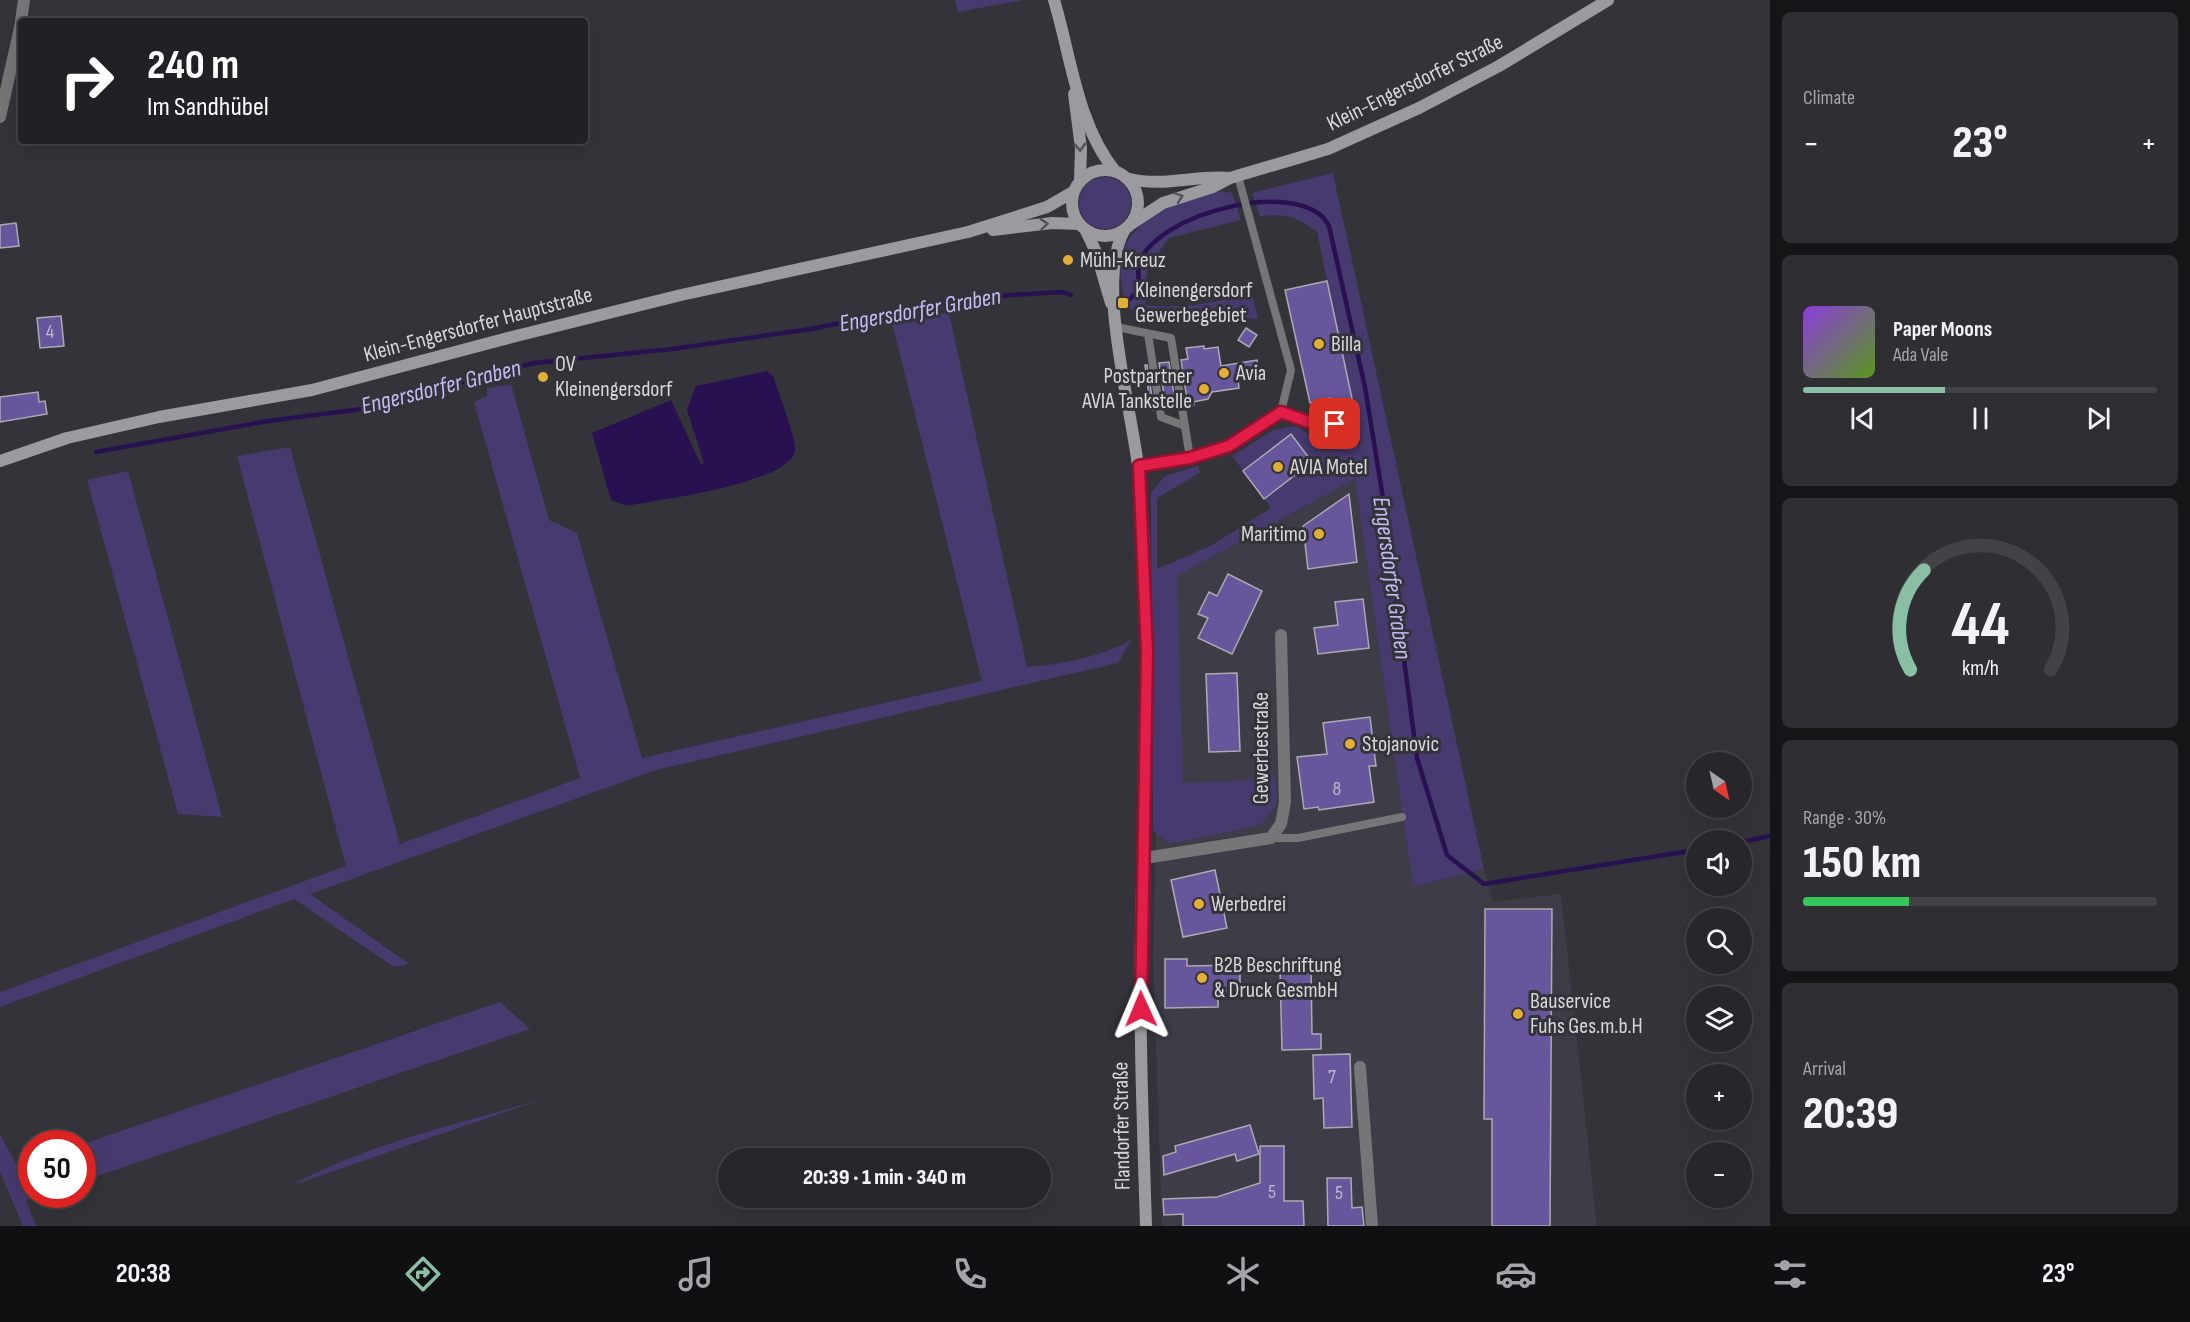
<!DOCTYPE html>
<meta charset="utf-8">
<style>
body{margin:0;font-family:"Sofia Sans Condensed",sans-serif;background:#2f2e33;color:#f1f3f6;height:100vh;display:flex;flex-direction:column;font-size:22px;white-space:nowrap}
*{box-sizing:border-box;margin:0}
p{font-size:20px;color:#a4a5a9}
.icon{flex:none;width:33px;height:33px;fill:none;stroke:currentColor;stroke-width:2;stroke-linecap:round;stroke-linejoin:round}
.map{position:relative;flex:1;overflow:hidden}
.drawer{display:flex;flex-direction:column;gap:12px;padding:12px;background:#151518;width:420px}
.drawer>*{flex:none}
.hud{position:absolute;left:18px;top:18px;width:570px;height:126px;border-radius:6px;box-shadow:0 6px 24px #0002,0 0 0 2px #434347;background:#202124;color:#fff;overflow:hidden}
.needle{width:39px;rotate:146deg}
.fabs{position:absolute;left:1686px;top:752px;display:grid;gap:12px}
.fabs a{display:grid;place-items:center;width:66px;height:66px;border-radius:50%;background:#27262b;box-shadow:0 6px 24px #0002,0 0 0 2px #434347;font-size:30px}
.speed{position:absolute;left:18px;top:1130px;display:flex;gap:12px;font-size:30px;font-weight:700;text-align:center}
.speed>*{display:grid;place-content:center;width:78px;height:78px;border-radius:50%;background:#27262b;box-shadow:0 6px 24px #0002,0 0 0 2px #434347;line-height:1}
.speed .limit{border:9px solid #d22;background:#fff;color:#111}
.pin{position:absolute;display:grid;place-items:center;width:51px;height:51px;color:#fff;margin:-26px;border-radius:12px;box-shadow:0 3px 9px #0006}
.me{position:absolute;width:66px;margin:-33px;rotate:359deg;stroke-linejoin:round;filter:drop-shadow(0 0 4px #0008)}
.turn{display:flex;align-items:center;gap:21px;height:126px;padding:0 30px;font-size:27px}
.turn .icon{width:78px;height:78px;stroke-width:2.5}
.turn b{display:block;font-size:42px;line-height:51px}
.big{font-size:45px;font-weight:800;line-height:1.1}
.drawer .card{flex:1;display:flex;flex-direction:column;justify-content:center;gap:9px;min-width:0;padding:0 21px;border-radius:9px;background:#2f2e33}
.drawer .dial{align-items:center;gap:0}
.dial svg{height:156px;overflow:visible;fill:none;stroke:#434347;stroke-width:7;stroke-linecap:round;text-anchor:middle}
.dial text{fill:#f1f3f6;stroke:none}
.song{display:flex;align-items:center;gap:18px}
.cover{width:72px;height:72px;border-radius:9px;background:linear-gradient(135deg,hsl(270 70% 55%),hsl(90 70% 35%))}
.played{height:6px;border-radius:3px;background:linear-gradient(90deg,#8abfa5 40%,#434347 40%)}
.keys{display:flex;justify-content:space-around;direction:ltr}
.heat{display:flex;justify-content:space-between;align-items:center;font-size:33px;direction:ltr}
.charge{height:9px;border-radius:4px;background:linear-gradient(90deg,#34c759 30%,#434347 0)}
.trip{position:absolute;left:718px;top:1148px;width:333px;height:60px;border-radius:30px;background:#27262b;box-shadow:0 6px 24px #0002,0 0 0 2px #434347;font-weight:800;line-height:60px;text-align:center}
.dock{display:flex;height:96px;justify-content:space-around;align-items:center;background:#100f11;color:#a4a5a9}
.dock .icon{width:42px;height:42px}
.dock .active{color:#8abfa5}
.dock b{font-size:27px;color:#f1f3f6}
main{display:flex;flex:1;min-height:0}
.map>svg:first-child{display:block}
.built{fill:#3e3c47}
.green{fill:#473a6f}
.water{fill:#281151}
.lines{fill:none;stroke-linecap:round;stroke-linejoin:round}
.stream{stroke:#281151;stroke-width:4.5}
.building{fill:#67569b;stroke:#acaab1;stroke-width:1.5}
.service{stroke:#767679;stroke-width:8}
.minor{stroke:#767679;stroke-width:12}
.secondary{stroke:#9b9a9f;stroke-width:12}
.oneway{stroke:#535258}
.route-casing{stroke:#92132f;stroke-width:15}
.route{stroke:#e11d48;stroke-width:10}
.poi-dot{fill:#e3ae35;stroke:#343339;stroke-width:2}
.labels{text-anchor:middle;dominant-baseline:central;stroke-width:6;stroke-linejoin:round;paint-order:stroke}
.number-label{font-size:20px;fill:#bbb7ca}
.street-label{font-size:22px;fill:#d7d7da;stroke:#343339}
.poi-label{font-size:22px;fill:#d7d7da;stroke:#343339;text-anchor:start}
.water-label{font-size:24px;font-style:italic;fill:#c5baf5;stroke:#343339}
</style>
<main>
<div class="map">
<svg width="1770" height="1226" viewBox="0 0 1770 1226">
<rect width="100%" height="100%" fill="#343339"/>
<path class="built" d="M1355 479 1413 887 1484 869 1493 902 1561 894 1597 1226H1162L1153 958 1162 584Z"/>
<g class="green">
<path d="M955 0H1023L958 12Z"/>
<path d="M1333 173 1484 869 1413 887 1355 479 1177 576 1183 783 1254 780 1255 769H1269L1275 777 1276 805 1261 825 1169 844 1153 830 1151 493 1165 476 1198 466 1200 473 1157 498V569L1212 545 1271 508 1232 456 1273 430 1295 426 1316 438 1321 451 1361 443 1317 232C1298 217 1284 212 1260 217L1252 193Z"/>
<circle cx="1105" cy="203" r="26"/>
<path d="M1222 191 1232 193 1241 220 1169 238 1147 269 1145 305C1181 310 1216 302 1252 293L1258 319 1128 309C1100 232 1155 204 1222 191Z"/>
<path d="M949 313 1027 667C1057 665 1107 656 1132 639L1118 663 656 770 310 894 409 964 394 967 294 899 0 1007V992L346 866 237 456 290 447 400 844 580 778 474 402 487 396V388L511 384 549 520 577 533 642 758 982 681 891 319Z"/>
<path d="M128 471 222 817 178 814 87 480Z"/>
<path d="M500 1002 530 1029 83 1181V1144Z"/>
<path d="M543 1099 290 1186C369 1143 458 1124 543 1099Z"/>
<path d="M0 1134 17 1166 31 1161 32 1194H43L26 1200 36 1226H23L0 1172Z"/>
</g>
<path class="water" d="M767 371 773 376C778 391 796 438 795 450 791 484 656 500 627 506L611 500 592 433 671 400 701 465 704 463 687 410 696 386Z"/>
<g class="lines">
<g class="stream">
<path d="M1129 300 1140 288C1139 281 1137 272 1139 265 1152 213 1304 175 1329 226L1365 387 1382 492 1417 758 1447 855 1484 884 1696 850"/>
<path d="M96 452 268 421 362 409 534 363 672 349 811 329 935 304 1012 295 1062 292 1071 295"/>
<path d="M1742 842 1770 836"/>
</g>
</g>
<g class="building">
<path d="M16 223 19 246 0 248V225Z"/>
<path d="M1327 281 1354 408 1334 412 1330 398 1310 403 1285 290Z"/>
<path d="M61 316 64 346 40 348 37 318Z"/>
<path d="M1246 328 1257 335 1249 347 1238 340Z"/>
<path d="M1204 346V349L1218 347 1221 366 1257 360 1259 376 1238 379 1239 388 1212 392 1208 399 1193 402 1194 405 1188 406 1181 360 1188 359 1186 348Z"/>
<path d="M1169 362 1176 407 1166 408 1159 363Z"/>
<path d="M1145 365H1147L1154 410H1151Z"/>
<path d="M38 392 39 402 45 401 47 414 0 422V397Z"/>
<path d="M1291 434 1312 462 1264 499 1243 471Z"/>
<path d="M1349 494 1357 562 1308 569 1303 526Z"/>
<path d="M1228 574 1262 591 1232 654 1198 638 1208 618 1198 614 1209 592 1217 596Z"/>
<path d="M1363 599 1369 648 1318 654 1314 628 1338 625 1335 602Z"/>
<path d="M1237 673 1240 751 1209 752 1206 674Z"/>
<path d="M1370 717 1376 766H1369L1374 802 1319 810 1318 807 1304 809 1297 757 1327 754 1323 723Z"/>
<path d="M1215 870 1227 928 1183 937 1171 880Z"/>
<path d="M1485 909H1552L1550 1226H1492V1119H1484Z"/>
<path d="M1165 959H1187V966L1240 965V990L1218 991V1007L1165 1008Z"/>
<path d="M1311 968 1312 1034H1321V1049L1282 1050 1280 969Z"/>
<path d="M1350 1054 1352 1127 1324 1128 1323 1098 1314 1099 1313 1055Z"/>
<path d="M1250 1125 1259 1154 1237 1161 1235 1154 1164 1175 1163 1156 1176 1152 1175 1146Z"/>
<path d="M1260 1146H1284V1201H1303L1304 1226H1183V1214L1164 1215 1163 1199 1217 1197 1260 1183Z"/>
<path d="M1327 1178H1351L1352 1208 1362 1207 1364 1226H1328Z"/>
</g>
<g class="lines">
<g class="service">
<path d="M1238 176 1291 370 1281 412"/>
<path d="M1116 327 1171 338 1190 458"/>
<path d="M1148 334 1161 417 1185 426"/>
<path d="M1271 838H1298L1402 817"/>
</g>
<g class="minor">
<path d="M21 21 24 0"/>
<path d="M0 117 21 23"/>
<path d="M1139 467 1190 458 1229 446 1281 412 1323 427 1348 422"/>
<path d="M1145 858 1271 838 1281 824 1285 802 1281 635"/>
<path d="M1360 1067 1372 1226"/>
</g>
<g class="secondary">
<path d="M1054 0C1071 56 1077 124 1115 171"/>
<path d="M1074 94 1081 148 1080 181"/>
<circle cx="1105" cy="203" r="33"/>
<path d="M1130 179C1164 187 1195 175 1230 178"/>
<path d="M1131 224 1163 203 1213 187 1230 178 1328 149 1419 108 1499 66 1608 0"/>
<path d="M993 230 1052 223 1079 224"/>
<path d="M1086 231 1096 252 1111 303"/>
<path d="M1124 231C1094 286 1135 417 1140 483 1151 632 1144 781 1141 930 1139 1028 1143 1127 1146 1226"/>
<path d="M0 461 67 438 159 417 312 390 512 337 681 295 968 232 1047 207 1073 192"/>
</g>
</g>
<defs><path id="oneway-chevron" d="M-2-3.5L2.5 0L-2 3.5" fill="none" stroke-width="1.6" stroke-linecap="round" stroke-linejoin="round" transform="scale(1.5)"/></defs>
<g class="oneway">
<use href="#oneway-chevron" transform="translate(1080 147) rotate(87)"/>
<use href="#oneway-chevron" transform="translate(1179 197) rotate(-19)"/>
<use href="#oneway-chevron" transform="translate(1044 224) rotate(-5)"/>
</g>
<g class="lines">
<defs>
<path id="route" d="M1141 1009 1147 652 1139 466 1190 458 1229 446 1281 412 1323 427 1335 424"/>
</defs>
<use href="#route" class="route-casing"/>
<use href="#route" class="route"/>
</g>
<g class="poi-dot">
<circle cx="1068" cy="260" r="6"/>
<rect x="1117" y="297" width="12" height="12" rx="3"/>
<circle cx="1319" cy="344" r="6"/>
<circle cx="1224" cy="373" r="6"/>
<circle cx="543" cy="377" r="6"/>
<circle cx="1204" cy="389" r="6"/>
<circle cx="1278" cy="467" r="6"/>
<circle cx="1319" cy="534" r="6"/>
<circle cx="1350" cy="744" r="6"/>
<circle cx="1199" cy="904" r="6"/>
<circle cx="1202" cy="978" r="6"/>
<circle cx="1518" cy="1014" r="6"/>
</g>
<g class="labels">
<g class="number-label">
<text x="50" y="332">4</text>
<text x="1337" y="789">8</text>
<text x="1332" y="1077">7</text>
<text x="1272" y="1192">5</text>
<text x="1339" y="1193">5</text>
</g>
<g class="street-label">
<text transform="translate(1415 83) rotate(-26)">Klein-Engersdorfer Straße</text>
<text transform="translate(478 325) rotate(-15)">Klein-Engersdorfer Hauptstraße</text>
<text transform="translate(1261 748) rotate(-90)">Gewerbestraße</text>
<text transform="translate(1122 1126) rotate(-91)">Flandorfer Straße</text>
</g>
<g class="poi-label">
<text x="1080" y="260">Mühl-Kreuz</text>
<text x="1135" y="290">Kleinengersdorf<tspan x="1135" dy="25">Gewerbegebiet</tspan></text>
<text x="1331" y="344">Billa</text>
<text x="555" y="364">OV<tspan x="555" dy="25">Kleinengersdorf</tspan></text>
<text x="1236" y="373">Avia</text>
<text x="1192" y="376" text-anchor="end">Postpartner<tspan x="1192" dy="25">AVIA Tankstelle</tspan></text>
<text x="1290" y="467">AVIA Motel</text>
<text x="1307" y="534" text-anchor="end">Maritimo</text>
<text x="1362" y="744">Stojanovic</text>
<text x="1211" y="904">Werbedrei</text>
<text x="1214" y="965">B2B Beschriftung<tspan x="1214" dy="25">&amp; Druck GesmbH</tspan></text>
<text x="1530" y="1001">Bauservice<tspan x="1530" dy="25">Fuhs Ges.m.b.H</tspan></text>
</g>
<g class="water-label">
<text transform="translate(920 310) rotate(-10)">Engersdorfer Graben</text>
<text transform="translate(441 387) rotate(-14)">Engersdorfer Graben</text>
<text transform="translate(1392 578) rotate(82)">Engersdorfer Graben</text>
</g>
</g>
</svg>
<div class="fabs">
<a><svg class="needle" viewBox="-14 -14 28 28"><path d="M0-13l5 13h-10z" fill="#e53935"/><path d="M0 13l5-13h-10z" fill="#a4a5a9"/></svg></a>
<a><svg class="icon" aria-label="sound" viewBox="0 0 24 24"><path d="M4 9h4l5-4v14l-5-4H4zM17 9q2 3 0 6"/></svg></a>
<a><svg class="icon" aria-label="search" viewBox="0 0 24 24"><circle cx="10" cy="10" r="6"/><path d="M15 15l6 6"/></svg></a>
<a><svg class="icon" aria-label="layers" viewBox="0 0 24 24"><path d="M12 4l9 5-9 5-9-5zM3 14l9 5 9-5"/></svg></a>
<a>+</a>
<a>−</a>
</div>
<div class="speed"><div class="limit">50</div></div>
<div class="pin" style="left:1335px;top:424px;background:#d93025"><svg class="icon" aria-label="arrive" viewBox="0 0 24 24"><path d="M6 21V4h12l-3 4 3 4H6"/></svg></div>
<svg class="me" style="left:1141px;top:1009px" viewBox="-20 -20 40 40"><path d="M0-17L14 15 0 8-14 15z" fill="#e11d48" stroke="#fff" stroke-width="4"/></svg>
<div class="trip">20:39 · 1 min · 340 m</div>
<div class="hud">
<div class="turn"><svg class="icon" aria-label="right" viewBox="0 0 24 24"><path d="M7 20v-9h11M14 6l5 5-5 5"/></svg><div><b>240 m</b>Im Sandhübel</div></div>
</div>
</div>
<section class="drawer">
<div class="card"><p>Climate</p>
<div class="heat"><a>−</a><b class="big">23°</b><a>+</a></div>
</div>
<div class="card">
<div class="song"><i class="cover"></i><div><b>Paper Moons</b><p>Ada Vale</p></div></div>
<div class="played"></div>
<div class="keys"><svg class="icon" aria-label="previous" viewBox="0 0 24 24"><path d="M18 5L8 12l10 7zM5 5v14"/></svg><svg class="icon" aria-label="pause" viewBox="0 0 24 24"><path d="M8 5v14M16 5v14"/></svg><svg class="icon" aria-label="next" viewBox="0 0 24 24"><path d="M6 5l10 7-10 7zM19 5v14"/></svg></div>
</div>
<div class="card dial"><svg viewBox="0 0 100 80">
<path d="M14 69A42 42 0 1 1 86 69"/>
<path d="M14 69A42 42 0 0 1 21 18" stroke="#8abfa5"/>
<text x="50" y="56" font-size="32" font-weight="700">44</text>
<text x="50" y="72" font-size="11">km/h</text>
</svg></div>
<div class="card"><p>Range · 30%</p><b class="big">150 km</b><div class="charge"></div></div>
<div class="card"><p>Arrival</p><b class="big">20:39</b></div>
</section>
</main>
<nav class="dock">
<b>20:38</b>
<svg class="icon active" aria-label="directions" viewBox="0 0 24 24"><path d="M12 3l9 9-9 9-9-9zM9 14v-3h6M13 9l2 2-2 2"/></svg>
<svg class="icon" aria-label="music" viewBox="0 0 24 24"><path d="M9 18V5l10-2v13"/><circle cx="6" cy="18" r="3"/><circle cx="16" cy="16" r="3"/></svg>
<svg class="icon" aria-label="phone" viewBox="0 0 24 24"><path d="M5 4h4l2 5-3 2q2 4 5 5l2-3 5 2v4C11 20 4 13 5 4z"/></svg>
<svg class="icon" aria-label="climate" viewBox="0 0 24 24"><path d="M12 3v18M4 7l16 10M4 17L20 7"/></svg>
<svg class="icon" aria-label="car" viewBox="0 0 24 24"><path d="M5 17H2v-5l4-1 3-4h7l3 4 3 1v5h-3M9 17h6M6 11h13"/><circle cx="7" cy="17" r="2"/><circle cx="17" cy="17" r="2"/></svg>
<svg class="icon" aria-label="filters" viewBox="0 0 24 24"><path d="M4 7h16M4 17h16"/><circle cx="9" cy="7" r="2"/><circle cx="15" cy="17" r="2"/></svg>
<b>23°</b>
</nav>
